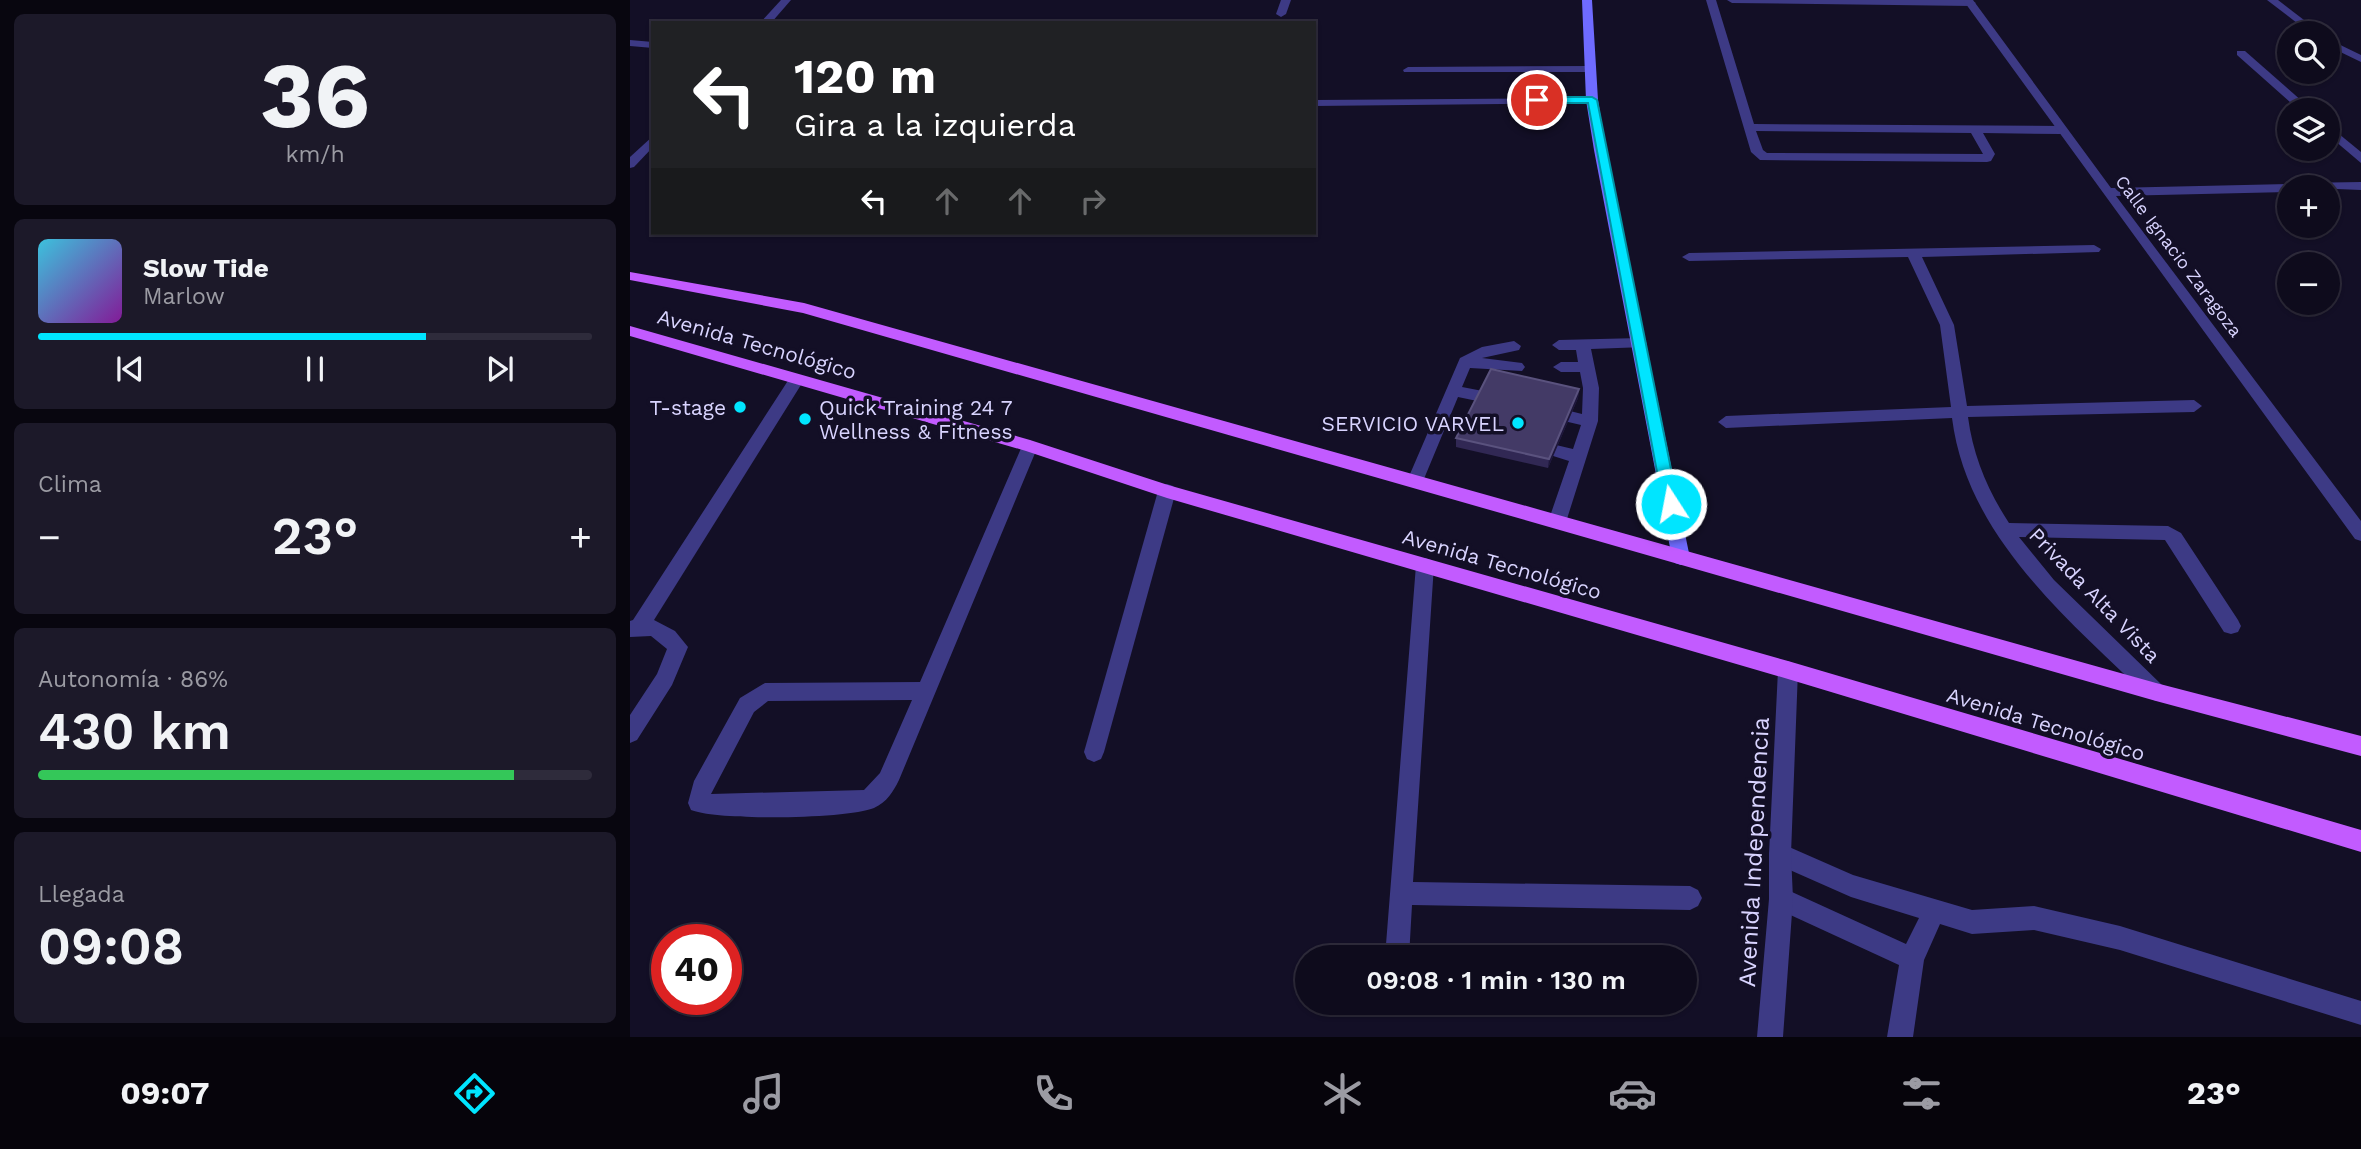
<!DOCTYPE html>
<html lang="es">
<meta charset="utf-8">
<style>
body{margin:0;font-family:"Work Sans",sans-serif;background:#1c1929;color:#f1f3f6;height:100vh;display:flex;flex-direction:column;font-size:26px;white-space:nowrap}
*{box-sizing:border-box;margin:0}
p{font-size:23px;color:#9b9ba3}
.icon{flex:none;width:38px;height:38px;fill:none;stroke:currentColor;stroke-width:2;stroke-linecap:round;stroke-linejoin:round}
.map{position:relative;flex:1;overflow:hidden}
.details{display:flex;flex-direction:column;gap:14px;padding:14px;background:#08060f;width:630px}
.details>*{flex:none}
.guide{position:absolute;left:21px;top:21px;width:665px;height:214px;border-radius:0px;box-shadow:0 2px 5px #0004,0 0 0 2px #2e2b3b;background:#202124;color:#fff;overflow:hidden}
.controls{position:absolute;left:1647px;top:21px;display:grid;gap:14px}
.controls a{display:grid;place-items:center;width:63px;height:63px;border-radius:50%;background:#0e0b1c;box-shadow:0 2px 5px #0004,0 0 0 2px #2e2b3b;font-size:35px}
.speed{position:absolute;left:21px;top:924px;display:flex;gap:14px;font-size:35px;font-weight:700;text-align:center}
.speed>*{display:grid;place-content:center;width:91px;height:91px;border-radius:50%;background:#0e0b1c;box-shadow:0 2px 5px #0004,0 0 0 2px #2e2b3b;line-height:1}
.speed .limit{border:10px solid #d22;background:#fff;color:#111}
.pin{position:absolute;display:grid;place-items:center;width:60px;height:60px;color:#fff;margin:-30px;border:4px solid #fff;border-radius:50%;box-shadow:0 2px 7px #0007}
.me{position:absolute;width:77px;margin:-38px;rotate:349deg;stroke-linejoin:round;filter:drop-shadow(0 0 5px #0008)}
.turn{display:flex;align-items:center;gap:24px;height:147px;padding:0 28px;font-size:32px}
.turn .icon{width:91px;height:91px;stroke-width:2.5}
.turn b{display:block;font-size:49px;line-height:60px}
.lanes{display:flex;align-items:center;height:66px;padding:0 28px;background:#0003;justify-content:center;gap:35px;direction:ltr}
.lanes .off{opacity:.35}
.big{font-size:52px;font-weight:600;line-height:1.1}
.details .widget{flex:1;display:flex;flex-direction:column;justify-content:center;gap:10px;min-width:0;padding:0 24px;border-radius:10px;background:#1c1929}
.details .dial{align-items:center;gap:0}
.dial b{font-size:91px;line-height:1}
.song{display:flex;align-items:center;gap:21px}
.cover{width:84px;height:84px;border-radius:10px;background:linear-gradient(135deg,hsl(190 70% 55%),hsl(290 70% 35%))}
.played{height:7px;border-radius:4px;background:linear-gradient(90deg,#00e5ff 70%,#2e2b3b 70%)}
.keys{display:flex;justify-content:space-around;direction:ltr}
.heat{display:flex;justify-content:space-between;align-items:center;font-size:38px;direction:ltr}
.charge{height:10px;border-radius:5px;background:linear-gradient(90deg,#34c759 86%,#2e2b3b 0)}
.trip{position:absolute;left:665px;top:945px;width:402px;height:70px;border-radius:35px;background:#0e0b1c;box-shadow:0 2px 5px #0004,0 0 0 2px #2e2b3b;font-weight:600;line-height:70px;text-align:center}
.tabs{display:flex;height:112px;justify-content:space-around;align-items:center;background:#06040b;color:#9b9ba3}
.tabs .icon{width:49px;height:49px}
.tabs .active{color:#00e5ff}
.tabs b{font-size:32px;color:#f1f3f6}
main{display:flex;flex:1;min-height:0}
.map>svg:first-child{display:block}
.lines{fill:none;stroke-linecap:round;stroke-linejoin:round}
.lane{fill:#3d3a85;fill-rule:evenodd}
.street{fill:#3d3a85;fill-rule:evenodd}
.secondary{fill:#6f6bff;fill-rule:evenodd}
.primary{fill:#c25bff;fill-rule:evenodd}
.wall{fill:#312854}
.shaded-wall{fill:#1d163a}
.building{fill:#433a66;stroke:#5a527e;stroke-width:2}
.route{fill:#00e5ff;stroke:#0095a6;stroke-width:2}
.poi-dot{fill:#00e5ff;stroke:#130f26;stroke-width:2.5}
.labels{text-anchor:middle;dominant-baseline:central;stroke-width:7;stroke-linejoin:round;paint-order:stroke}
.far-street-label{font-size:18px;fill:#d9d4ff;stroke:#130f26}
.street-label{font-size:21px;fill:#d9d4ff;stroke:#130f26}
.poi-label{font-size:21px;fill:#d9d4ff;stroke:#130f26;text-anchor:end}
.near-street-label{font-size:24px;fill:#d9d4ff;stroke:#130f26}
</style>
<main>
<section class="details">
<div class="widget dial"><b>36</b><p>km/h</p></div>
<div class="widget">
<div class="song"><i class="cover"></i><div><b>Slow Tide</b><p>Marlow</p></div></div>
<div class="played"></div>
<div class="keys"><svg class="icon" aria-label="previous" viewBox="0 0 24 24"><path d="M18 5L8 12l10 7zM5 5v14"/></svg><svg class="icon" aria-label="pause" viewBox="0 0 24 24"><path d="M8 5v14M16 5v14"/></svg><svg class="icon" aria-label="next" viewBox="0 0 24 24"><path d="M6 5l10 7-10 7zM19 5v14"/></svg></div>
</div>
<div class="widget"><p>Clima</p>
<div class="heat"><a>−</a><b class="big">23°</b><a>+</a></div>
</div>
<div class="widget"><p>Autonomía · 86%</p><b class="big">430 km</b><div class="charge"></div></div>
<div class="widget"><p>Llegada</p><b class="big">09:08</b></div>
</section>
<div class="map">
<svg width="1731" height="1037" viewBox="0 0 1731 1037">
<rect width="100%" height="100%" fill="#130f26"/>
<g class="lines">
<g class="lane">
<path d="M1076 0H1086L1124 124 1431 126 1437 130 1431 134 1353 133 1365 154 1361 161 1357 162 1130 160 1121 152ZM1126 131 1341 133 1353 154 1137 153 1133 150Z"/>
<path d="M1097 0H1340L1346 3 1341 6 1102 3Z"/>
<path d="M1010 338 1017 343 1015 347 961 349 969 388 968 421 936 522 933 527H921L918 522 939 461 920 455 918 451 926 445 943 449 951 425 934 421 932 417 940 411 952 414 953 388 950 372H931L923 367 931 362H948L946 350H929L922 345 929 340Z"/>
<path d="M884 341 891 346 889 350 852 358 892 363 895 367 892 371 840 368 832 387 858 392 860 396 852 402 828 397 791 486H779L777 481 830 358 852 347Z"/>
<path d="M166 375 174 380 24 620 45 631 58 647 42 685 7 740 0 743V715L27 674 37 649 21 636 0 637V621L3 620 161 376Z"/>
<path d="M400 440 408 446 269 780C263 792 257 802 244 808 218 819 88 821 61 810L58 803 64 781 110 698 135 683 290 682 392 446ZM282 700 250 773 234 790 81 794 124 712 138 701Z"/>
<path d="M1150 843 1223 875 1342 910 1404 906 1490 926 1731 1001V1025L1490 950 1404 930 1342 934 1310 924 1294 960 1283 1037H1257L1269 965 1143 907 1139 899 1143 891 1151 887 1276 944 1289 918 1221 897 1142 862 1139 854 1142 846Z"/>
</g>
<g class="street">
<path d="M151 0H161L141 23H130Z"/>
<path d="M651 0H661L656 14 651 17 646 14Z"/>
<path d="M1333 0H1343L1481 188 1659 184 1664 186 1670 183 1731 182V190L1659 187V192L1486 196 1731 521V541L1725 539Z"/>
<path d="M1637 0H1648L1691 33H1680Z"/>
<path d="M1698 39 1731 55V62L1698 46Z"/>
<path d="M0 40 23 42V48L0 46Z"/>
<path d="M1607 51H1615L1682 110H1669L1607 55Z"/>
<path d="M778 67 960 66 965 69 960 72H774L773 70Z"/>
<path d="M966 98V102L962 103 684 106V100Z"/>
<path d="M1698 125 1731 152V163L1698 135Z"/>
<path d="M23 136V147L4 167 0 168V157Z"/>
<path d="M1464 245 1471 249 1469 252 1292 257 1324 325 1337 406 1564 400 1572 406 1564 412 1338 417C1343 456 1358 491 1379 523L1538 526 1551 533 1608 620 1611 626 1608 632 1601 634 1594 632 1535 540 1389 537 1424 580 1533 686 1536 692 1533 698 1526 701 1519 698C1438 619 1337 537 1322 418L1096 428 1088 422 1096 416 1321 407 1310 325 1278 257 1059 261 1052 257 1059 253Z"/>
<path d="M537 484 543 486 546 491 474 752 471 759 464 762 457 759 454 752 528 491 531 486Z"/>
<path d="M795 558 801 560 804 565 783 882 1060 886 1068 890 1072 898 1068 906 1060 910 782 905 779 957H755L786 565 789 560Z"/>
<path d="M1158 661 1165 664 1168 670 1161 854 1163 899 1153 1037H1127L1139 899V854L1148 670 1151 664Z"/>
</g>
<path class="secondary" d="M952 0H962L968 100 976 150 1060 558 1057 563 1051 565 1045 563 1042 558 964 150 956 100Z"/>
<g class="primary">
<path d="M0 272 174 303 1526 683 1731 736V756L1526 701 173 313 0 280Z"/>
<path d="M0 326 400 440 538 485 1158 661 1731 830V852L1158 679 537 498 396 451 0 336Z"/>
</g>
</g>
<path class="wall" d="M949 389 948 398 918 468 826 447V438Z"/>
<path class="shaded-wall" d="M949 389 948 398 918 468 919 459Z"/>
<path class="building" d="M861 369 949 389 919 459 826 438Z"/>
<path class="route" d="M907 97H962L967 100 1048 504 1046 509H1035L1033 504 958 103H903V98Z"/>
<g class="poi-dot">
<circle cx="110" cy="407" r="7"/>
<circle cx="175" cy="419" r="7"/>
<circle cx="888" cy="423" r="7"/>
</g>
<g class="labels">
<g class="far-street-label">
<text transform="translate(1549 256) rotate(53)">Calle Ignacio Zaragoza</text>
</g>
<g class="street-label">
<text transform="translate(127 344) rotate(16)">Avenida Tecnológico</text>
<text transform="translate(872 564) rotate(16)">Avenida Tecnológico</text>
<text transform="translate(1465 595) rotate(46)">Privada Alta Vista</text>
<text transform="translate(1416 724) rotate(17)">Avenida Tecnológico</text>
</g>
<g class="poi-label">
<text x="96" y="407">T-stage</text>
<text x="189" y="407" text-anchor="start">Quick Training 24 7<tspan x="189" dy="24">Wellness &amp; Fitness</tspan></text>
<text x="874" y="423">SERVICIO VARVEL</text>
</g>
<g class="near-street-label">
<text transform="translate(1124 852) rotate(-87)">Avenida Independencia</text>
</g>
</g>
</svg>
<div class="controls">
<a><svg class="icon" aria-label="search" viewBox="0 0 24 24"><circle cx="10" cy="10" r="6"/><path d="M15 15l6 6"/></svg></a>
<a><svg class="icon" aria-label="layers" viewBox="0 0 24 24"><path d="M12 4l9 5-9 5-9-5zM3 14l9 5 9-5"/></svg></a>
<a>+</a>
<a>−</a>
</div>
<div class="speed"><div class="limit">40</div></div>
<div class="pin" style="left:907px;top:100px;background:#d93025"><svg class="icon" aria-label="arrive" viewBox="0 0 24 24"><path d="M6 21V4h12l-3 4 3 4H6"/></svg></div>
<svg class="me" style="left:1041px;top:504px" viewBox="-20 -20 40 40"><circle r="17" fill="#00e5ff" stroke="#fff" stroke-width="3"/><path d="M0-11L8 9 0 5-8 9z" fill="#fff"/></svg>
<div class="trip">09:08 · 1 min · 130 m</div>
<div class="guide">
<div class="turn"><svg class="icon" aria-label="left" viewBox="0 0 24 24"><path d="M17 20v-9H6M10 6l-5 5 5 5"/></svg><div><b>120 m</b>Gira a la izquierda</div></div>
<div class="lanes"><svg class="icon" aria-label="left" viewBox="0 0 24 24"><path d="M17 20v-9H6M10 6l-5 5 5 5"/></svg><svg class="icon off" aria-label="ahead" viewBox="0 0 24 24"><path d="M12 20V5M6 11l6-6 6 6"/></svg><svg class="icon off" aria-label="ahead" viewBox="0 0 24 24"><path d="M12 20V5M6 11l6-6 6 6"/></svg><svg class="icon off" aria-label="right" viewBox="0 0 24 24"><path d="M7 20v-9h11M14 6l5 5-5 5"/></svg></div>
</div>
</div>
</main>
<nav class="tabs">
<b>09:07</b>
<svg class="icon active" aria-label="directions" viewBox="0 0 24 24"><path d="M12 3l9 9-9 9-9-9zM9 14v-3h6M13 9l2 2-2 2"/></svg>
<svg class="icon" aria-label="music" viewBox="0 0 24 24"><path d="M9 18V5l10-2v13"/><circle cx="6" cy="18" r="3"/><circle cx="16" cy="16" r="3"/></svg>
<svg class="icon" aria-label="phone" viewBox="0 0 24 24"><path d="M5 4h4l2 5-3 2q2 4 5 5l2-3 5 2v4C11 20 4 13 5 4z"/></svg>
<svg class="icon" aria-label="climate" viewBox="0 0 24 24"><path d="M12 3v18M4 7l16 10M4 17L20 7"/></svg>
<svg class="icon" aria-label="car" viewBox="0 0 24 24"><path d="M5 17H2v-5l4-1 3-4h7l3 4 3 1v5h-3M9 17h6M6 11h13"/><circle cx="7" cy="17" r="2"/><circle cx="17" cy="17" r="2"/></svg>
<svg class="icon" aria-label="filters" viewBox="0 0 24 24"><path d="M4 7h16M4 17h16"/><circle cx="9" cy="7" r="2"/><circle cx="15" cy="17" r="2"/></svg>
<b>23°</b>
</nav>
